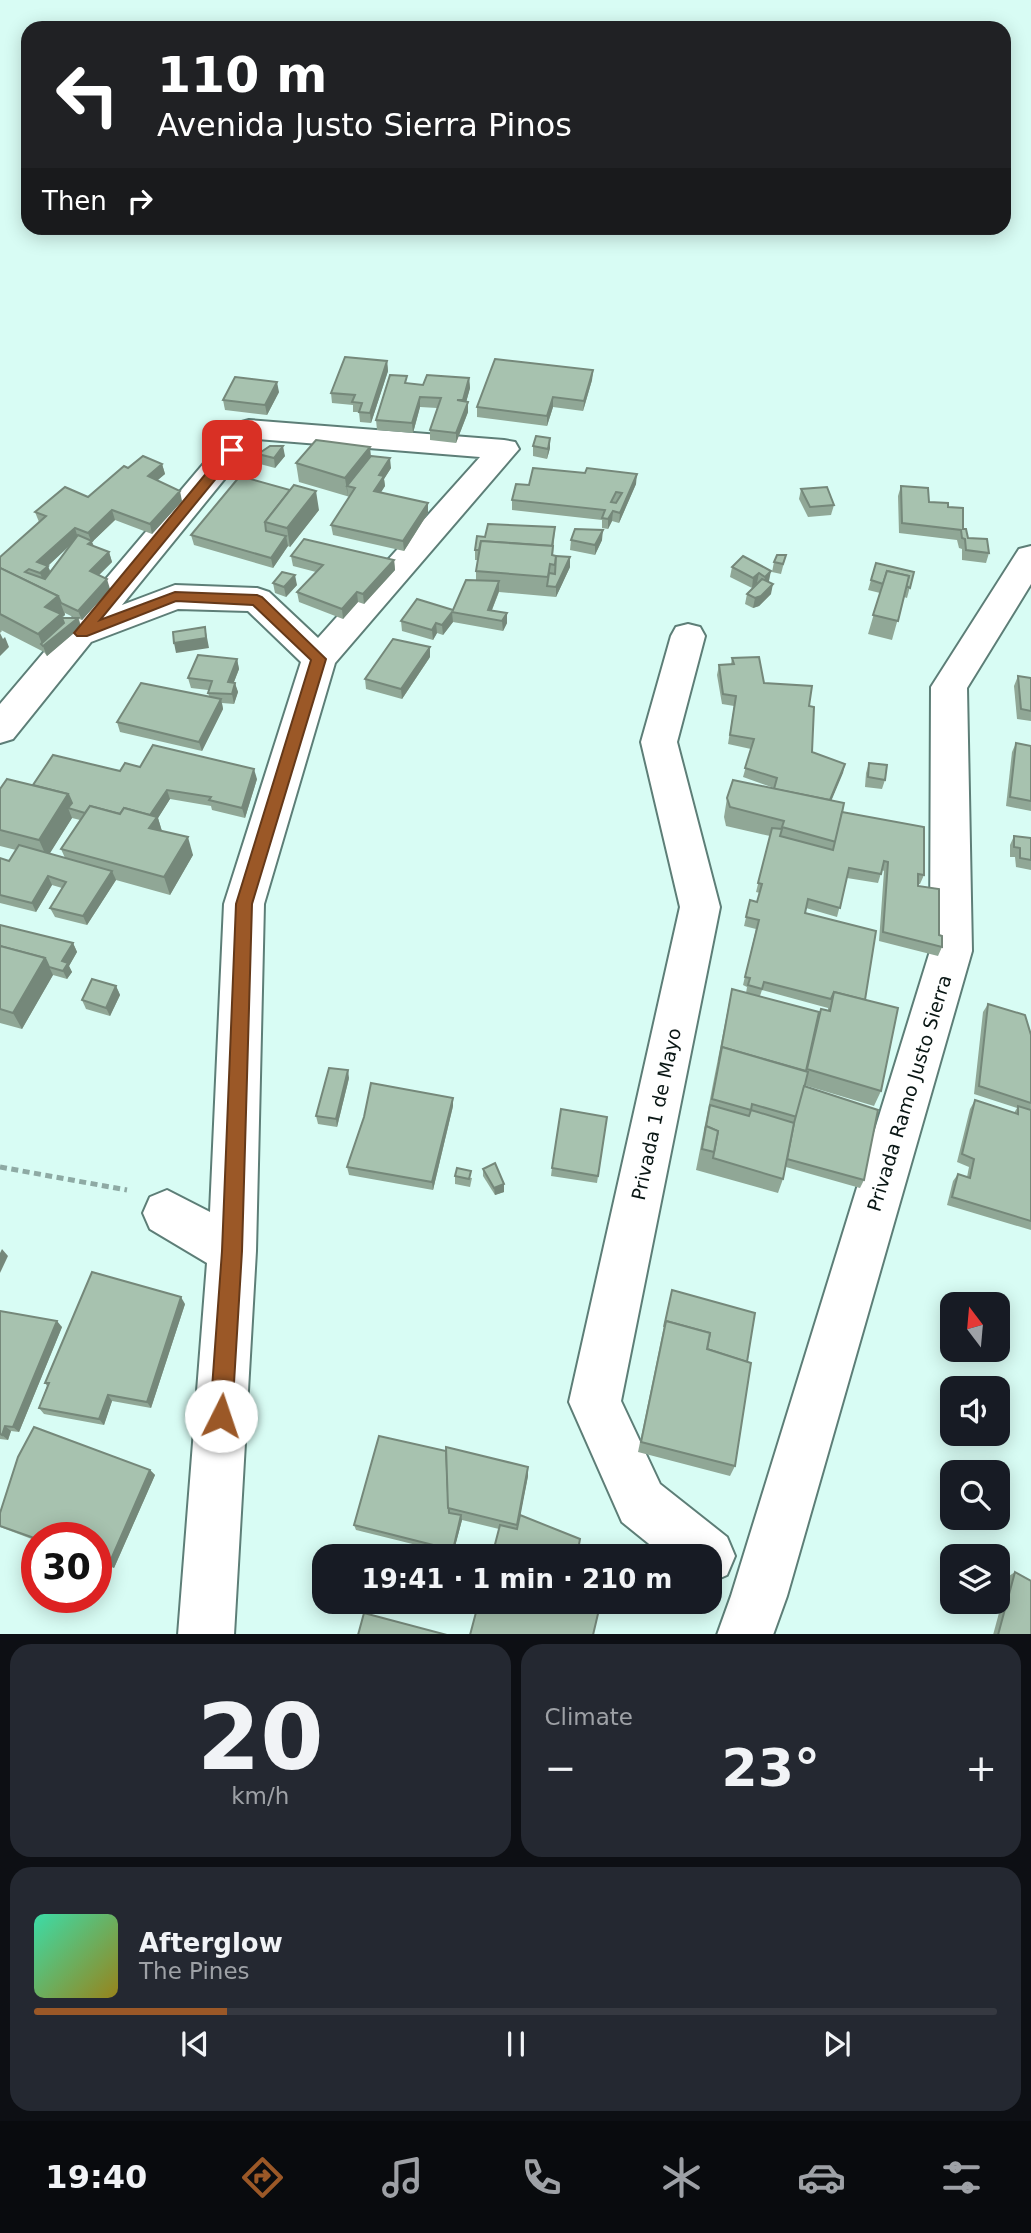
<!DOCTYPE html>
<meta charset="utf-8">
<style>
body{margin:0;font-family:"DejaVu Sans",sans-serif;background:#242831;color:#f1f3f6;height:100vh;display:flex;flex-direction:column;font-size:26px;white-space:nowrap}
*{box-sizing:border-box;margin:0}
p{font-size:23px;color:#9ea1a6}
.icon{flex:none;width:38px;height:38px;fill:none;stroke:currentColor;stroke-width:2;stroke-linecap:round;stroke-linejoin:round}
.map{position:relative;height:1634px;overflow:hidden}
.sheet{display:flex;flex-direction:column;gap:10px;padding:10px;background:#0d0f14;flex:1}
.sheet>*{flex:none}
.guide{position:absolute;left:21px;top:21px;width:990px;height:214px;border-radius:21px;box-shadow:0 4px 18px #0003;background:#202124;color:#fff;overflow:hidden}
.needle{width:46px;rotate:344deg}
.controls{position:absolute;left:940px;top:1292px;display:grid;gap:14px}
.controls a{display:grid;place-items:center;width:70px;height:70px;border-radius:14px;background:#171b24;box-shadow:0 4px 18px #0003;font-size:35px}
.speed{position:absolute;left:21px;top:1522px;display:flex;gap:14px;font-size:35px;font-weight:700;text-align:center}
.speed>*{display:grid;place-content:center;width:91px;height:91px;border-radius:50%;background:#171b24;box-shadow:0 4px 18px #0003;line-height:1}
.speed .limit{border:10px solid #d22;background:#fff;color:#111}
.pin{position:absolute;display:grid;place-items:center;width:60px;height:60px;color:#fff;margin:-30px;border-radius:14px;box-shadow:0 4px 10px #0006}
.me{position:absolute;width:77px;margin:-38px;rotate:4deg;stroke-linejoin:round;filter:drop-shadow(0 0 5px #0008)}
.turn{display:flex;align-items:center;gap:24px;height:147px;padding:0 21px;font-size:32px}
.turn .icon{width:91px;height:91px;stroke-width:2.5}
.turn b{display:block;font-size:49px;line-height:60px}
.then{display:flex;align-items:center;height:66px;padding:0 21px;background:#0003;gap:14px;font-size:26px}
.big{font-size:52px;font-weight:700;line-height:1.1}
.sheet .tile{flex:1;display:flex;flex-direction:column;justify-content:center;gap:10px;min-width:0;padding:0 24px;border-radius:21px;background:#242831}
.sheet .dial{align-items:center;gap:0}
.dial b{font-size:91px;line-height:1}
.song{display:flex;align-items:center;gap:21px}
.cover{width:84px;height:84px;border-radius:10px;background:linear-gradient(135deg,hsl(160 70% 55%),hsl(50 70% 35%))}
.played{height:7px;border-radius:4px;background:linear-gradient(90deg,#9b5827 20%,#363941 20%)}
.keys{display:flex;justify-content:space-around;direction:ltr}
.heat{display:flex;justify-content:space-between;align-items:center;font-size:38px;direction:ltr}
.sheet .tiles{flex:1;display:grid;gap:10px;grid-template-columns:1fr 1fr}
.tile:last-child{grid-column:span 2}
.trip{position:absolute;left:312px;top:1544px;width:410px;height:70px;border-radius:21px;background:#171b24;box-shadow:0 4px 18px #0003;font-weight:700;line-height:70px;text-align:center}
.tab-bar{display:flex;height:112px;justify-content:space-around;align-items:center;background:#090b0e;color:#9ea1a6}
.tab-bar .icon{width:49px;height:49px}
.tab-bar .on{color:#9b5827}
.tab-bar b{font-size:32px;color:#f1f3f6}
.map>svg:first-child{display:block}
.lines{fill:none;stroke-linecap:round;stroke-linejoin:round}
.street-casing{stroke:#5d7e77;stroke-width:4}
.path{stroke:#8eaaa4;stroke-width:5;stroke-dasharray:7 4.5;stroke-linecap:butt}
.street{fill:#fff;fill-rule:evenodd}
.wall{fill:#90a796;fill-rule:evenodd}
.shaded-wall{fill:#75887a}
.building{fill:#a7c2af;stroke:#75887a;stroke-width:2;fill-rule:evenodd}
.route{fill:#9b5827;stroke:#653919;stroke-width:2}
.labels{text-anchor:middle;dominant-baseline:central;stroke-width:7;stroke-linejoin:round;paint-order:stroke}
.street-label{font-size:19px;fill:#091614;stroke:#fff}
</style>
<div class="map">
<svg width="1031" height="1635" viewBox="0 0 1031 1635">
<rect width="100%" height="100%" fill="#d8fcf4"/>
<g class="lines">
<defs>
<g id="street">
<path d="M249 420 504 440 515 442 519 449 335 663 264 904 256 1251 234 1635H178L207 1263 150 1229 143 1213 150 1197 167 1190 210 1212 224 904 301 662 248 611 178 609 91 642 13 739 0 743V704L238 423ZM257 439 480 457 318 638 269 592 257 588 175 585 122 605Z"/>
<path d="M1031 546V584L967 688 972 951 787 1596 773 1635H717L731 1596 930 951 931 687 1019 549Z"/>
<path d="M688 624 700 627 705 636 677 742 720 907 621 1401 660 1484 727 1537 735 1556 727 1575 709 1583V1556H664L622 1522 569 1402 680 907 641 742 671 636 676 627Z"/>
</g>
</defs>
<use href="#street" class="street-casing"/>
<path class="path" d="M0 1167 127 1190"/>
<use href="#street" class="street"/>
</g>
<g class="wall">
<path d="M387 361 388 371 371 423 360 422 359 412H353V405L332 403 331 393Z"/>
<path d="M593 370 592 380 583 411 553 407 547 426 477 417V407Z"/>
<path d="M469 378 470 388 466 402H468V412L456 443 430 440V430L437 408 420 407 413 433 377 430 376 420 408 384 423 385Z"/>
<path d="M279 392 267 415 225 410 223 400Z"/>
<path d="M550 438V448L547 459 533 456V446Z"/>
<path d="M258 454 285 456 275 468 260 464Z"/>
<path d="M371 456 391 468 384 479 385 486 380 493 428 503V513L404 551 333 535 331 525 350 497 299 482 296 463Z"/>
<path d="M162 464 165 474 157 480 182 501 152 534 115 520 92 542 94 546 109 552 112 562 99 575 110 589 82 620 79 619 81 627 47 656 44 652 1 630 2 631 0 633V557L39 522 35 512 88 497 128 468ZM69 546 50 571 48 566ZM65 613 75 618H62L65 615Z"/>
<path d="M636 484 619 523 612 521 608 529 602 528V520L512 510V500L529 485Z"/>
<path d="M901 486 929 502 948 507 963 529 968 538 989 553 986 563 962 560V549L959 548 957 540 899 533 898 496Z"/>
<path d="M801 489 834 505 831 515 808 517 799 499Z"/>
<path d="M319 510 290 547 288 546 273 568 194 545 191 535Z"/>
<path d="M555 527 553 556 570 557V567L556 597 499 592 492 610 507 623 503 631 453 622 443 635 437 633 433 640 402 631 401 621 453 610 476 580V571L478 560H475V550L485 537Z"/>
<path d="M571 540H602L595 555 570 550Z"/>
<path d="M786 555 781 574 772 572 774 562Z"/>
<path d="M291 556 394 560 395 570 364 604 358 602 343 619 299 602 297 592 316 572 293 566Z"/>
<path d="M743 556 769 581 768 582 771 594 759 606 753 608 745 604 747 594 757 583 752 588 730 577 732 567Z"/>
<path d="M876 563 914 572 907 598 904 597 892 640 868 634 880 593 868 590Z"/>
<path d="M273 583 297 585 286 597 275 593Z"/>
<path d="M430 657 402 699 366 689 365 679Z"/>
<path d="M732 658 764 683 809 706 812 752 845 764 831 800 842 812 924 875 920 884H918V886L939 935 942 947 938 956 879 941 884 871 882 870 878 883 847 878 837 917 806 908 805 913 865 1000 881 1091 874 1106 804 1085V1086L864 1180 860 1188 786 1167 783 1179 778 1193 696 1170 730 998 746 993 747 987 743 985 756 929 744 926 750 900 757 902 760 893 756 892 770 836 726 826 724 817 727 798 774 789V788L743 777 751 749 728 744 734 706 722 704 717 675 719 665 731 664ZM762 990 828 1008V1010L818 1017 760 996Z"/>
<path d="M237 659 239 669 234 682 238 692 234 704 222 703 223 709 202 751 120 732 117 722 209 696 208 693V690L191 688 188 678Z"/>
<path d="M1018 676 1031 678V721L1017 719 1014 686Z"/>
<path d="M1016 743 1031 746V811L1006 806 1012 752Z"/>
<path d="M869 763 885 780 882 789 865 787 866 773Z"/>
<path d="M140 767 257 779 245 818 212 810 211 806 170 799 158 818 162 831 193 855 170 895 116 880 87 925 55 917 50 908 62 888 52 885 36 912 0 903V858L9 861 16 850 0 846V789L33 785ZM72 818 80 820 61 849 65 858 49 854Z"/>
<path d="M1014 836 1031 838V870L1016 867 1015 857H1010V845Z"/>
<path d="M0 925 73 943 77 952 69 966 72 972 67 979 53 975 22 1029 0 1023Z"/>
<path d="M116 986 120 995 110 1016 86 1009 82 1000Z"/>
<path d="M988 1004 1031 1035V1230L947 1205 953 1181 958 1174 967 1177 969 1167 957 1162 970 1109 975 1100 1014 1113 1017 1108 974 1094 983 1012Z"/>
<path d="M349 1078 337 1127 318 1124 316 1116Z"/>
<path d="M453 1106 433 1190 349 1175 347 1167Z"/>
<path d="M607 1117 597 1183 551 1176 552 1168Z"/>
<path d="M483 1169 504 1184V1192L495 1195 483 1176Z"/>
<path d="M455 1176 472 1178 470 1187 455 1184Z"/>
<path d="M670 1297 747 1362 735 1466 730 1476 638 1452Z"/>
<path d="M185 1304 151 1408 112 1401 104 1425 44 1414 39 1408 47 1386 45 1383Z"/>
<path d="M0 1311 62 1327 19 1432 11 1431 8 1440 0 1439Z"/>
<path d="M150 1470 155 1475 114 1568 96 1562V1538H37V1541L0 1527V1513Z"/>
<path d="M528 1476 520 1515 580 1539 499 1529 462 1520 453 1554 356 1530 354 1525Z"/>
<path d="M1015 1572 1031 1635H993L1009 1576Z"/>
</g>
<g class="shaded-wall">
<path d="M387 361 388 371 371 423 370 413Z"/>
<path d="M593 370 592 380 583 411 584 401Z"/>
<path d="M469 378 470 388 464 410 463 400Z"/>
<path d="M277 382 279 392 267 415 265 405Z"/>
<path d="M420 397V407L413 433 412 423Z"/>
<path d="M553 397V407L547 426V416Z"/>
<path d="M468 402V412L456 443V433Z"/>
<path d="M550 438V448L547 459 548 449Z"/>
<path d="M283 446 285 456 275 468 274 458Z"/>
<path d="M370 447 372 466 347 486 348 497 345 478Z"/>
<path d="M390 458 391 468 384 479 385 486 375 502 374 491 379 475Z"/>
<path d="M162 464 165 474 151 486 148 476Z"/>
<path d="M637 474 636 484 619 523 620 513Z"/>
<path d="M180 491 182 501 152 534 150 524Z"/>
<path d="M316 491 319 510 290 547 287 528Z"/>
<path d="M428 503V513L404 551 403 541Z"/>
<path d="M112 510 115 520 92 542 95 551 88 544 91 541 88 533Z"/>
<path d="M613 511 612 521 608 529V519Z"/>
<path d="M75 528 78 538 41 572 37 562Z"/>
<path d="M603 530 602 540 595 555V545Z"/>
<path d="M286 536 288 546 273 568 271 558Z"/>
<path d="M109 552 112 562 93 581 90 571Z"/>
<path d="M570 557V567L556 597V587Z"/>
<path d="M394 560 395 570 364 604 363 594Z"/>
<path d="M48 566 52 576 44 583 40 573Z"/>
<path d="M771 571 769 581 763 586 765 577Z"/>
<path d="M759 573 757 583 752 588 753 578Z"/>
<path d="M295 575 297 585 286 597 284 587Z"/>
<path d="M107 579 110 589 82 620 78 611Z"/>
<path d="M499 581V591L488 620V610Z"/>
<path d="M773 584 771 594 759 606 753 608 755 598Z"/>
<path d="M357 592 358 602 343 619 342 609Z"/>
<path d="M58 596 65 615 62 617 66 628 78 618 81 627 47 656 38 634 45 607Z"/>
<path d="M452 612 453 622 443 635 442 625Z"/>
<path d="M507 613V623L503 631 502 621Z"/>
<path d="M436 623 437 633 433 640 432 630Z"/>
<path d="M205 627 209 648 176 653 174 643Z"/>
<path d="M0 633 3 639 5 637 9 647 0 656Z"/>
<path d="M430 647V657L402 699 401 689Z"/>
<path d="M237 659 239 669 230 692 228 682Z"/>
<path d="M235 683 238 692 234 704 232 694Z"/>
<path d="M221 699 223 709 202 751 199 742Z"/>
<path d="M845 764 843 773 824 818 827 808Z"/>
<path d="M254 769 257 779 245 818 242 808Z"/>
<path d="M167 790 170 799 158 818 163 835 156 846 146 821Z"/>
<path d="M68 794 75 810 68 808 72 818 47 858 39 840Z"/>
<path d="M188 837 193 855 170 895 164 877Z"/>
<path d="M112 871 116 880 87 925 83 916Z"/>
<path d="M48 876 52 885 36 912 32 903Z"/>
<path d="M73 943 77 952 69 966 72 972 67 979 63 971 62 961Z"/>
<path d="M45 958 53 975 22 1029 13 1013Z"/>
<path d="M116 986 120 995 110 1016 106 1008Z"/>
<path d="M348 1070 349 1078 337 1127 336 1119Z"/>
<path d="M453 1098V1106L433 1190 432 1182Z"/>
<path d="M504 1184V1192L495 1195 494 1188Z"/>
<path d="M2 1249 8 1256 0 1273V1253Z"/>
<path d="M181 1297 185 1304 151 1408 147 1402Z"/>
<path d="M57 1321 62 1327 19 1432 13 1427Z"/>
<path d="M108 1395 112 1401 104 1425 99 1419Z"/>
<path d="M5 1426 11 1431 8 1440 2 1435Z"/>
<path d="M528 1467V1476L517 1534V1525Z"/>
<path d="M150 1470 155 1475 114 1568 109 1564Z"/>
<path d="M461 1515 462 1520 453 1554V1550Z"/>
</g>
<g class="building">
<path d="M345 357 387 361 370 413 359 412 362 403 352 402 355 395 331 393Z"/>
<path d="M495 359 593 370 584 401 553 397 547 416 477 407Z"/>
<path d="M390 375 407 376 405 383 423 385 427 375 469 378 463 400H457L468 402 456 433 430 430 441 398 420 397 412 423 376 420Z"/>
<path d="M235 377 277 382 265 405 223 400Z"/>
<path d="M536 436 550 438 548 449 533 446Z"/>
<path d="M316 440 370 447 345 478 296 463Z"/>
<path d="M270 446H283L274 458 258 454Z"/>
<path d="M143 456 162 464 148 476 180 491 150 524 112 510 88 533 75 528 37 562 48 566 40 573 29 569 25 572 45 579 78 535 92 541 88 544 109 552 90 571 107 579 78 611 61 603 58 596 0 568V557L46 516 35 512 65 487 88 497 124 466 128 468Z"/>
<path d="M371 456 390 458 379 475 384 476 374 491 428 503 403 541 331 525 355 488 347 486Z"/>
<path d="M533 468 585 473 587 468 637 474 620 513 613 511 608 519 602 518 605 510 512 500 516 484 529 485ZM616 492 622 493 616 503 611 502Z"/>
<path d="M240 476 290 490 265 522 266 531 286 536 271 558 191 535Z"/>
<path d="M294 485 316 491 287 528 265 522Z"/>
<path d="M901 486 928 488 929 502 948 503V507L963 508V529H966L968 538 987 539 989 553 966 550 965 539 962 538 961 530 902 523Z"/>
<path d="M827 487 834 505 810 507 801 489Z"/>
<path d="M488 524 555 527 552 546 481 541 479 550H475L477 536 485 537Z"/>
<path d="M575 529 603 530 595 545 571 540Z"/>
<path d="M304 539 394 560 363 594 357 592 342 609 297 592 323 565 291 556Z"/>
<path d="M481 541 553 546 552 555 556 556 555 565 550 564 548 577 476 571Z"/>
<path d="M777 555H786L783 564 774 562Z"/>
<path d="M556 556 570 557 556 587 547 586 549 573 555 574Z"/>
<path d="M743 556 771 571 765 577 759 573 753 578 732 567Z"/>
<path d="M876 563 914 572 910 588 906 586 909 576 887 571 883 584 871 580Z"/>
<path d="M0 568 58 596 45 607 61 614 38 634 0 614Z"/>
<path d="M887 571 909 576 898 621 873 615Z"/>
<path d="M282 572 295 575 284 587 273 583Z"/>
<path d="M762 579 773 584 761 596 755 598 747 594Z"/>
<path d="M466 580 499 581 488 610 507 613 502 621 452 612 442 625 436 623 432 630 401 621 417 599 453 610Z"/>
<path d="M62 618H78L43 646 41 644 64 623Z"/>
<path d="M205 627 206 638 174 643 173 632Z"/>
<path d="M393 639 430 647 401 689 365 679Z"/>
<path d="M198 655 237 659 228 682 235 683 232 694 208 693 212 681 188 678Z"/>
<path d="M759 657 764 683 812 686 809 706 814 707 812 752 845 764 830 800 774 789 777 778 745 768 754 739 730 735 736 696 723 694 719 665 734 664 732 658Z"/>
<path d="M1018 676 1031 678V711L1021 709Z"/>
<path d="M141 683 221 699 199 742 117 722Z"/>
<path d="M1016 743 1031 746V801L1010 797Z"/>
<path d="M153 745 254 769 242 808 209 800 211 797 167 790 150 815 124 808 120 814 90 806 85 813 68 808 72 803 68 794 33 785 53 755 120 771 125 763 140 767Z"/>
<path d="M869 763 887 765 885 780 868 777Z"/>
<path d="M7 779 68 794 39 840 0 830V789Z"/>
<path d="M733 780 844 803 836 842 782 827 784 821 730 807 727 798Z"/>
<path d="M90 806 120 814 124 808 157 817 149 828 188 837 164 877 61 849Z"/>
<path d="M842 812 924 827V875L918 874V886L939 889V935L942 936V947L883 932 888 862 884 861 881 874 849 868 840 908 808 899 805 913 876 931 865 1000 834 992 831 999 764 982 762 989 748 985 750 978 745 977 759 920 746 917 750 900 757 902 762 884 758 883 772 828 782 829 780 836 833 850Z"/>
<path d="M1014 836 1031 838V860L1020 858V848L1014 847Z"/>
<path d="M19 845 112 871 83 916 50 908 66 882 48 876 32 903 0 895V858L9 861Z"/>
<path d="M0 925 73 943 62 961 68 963 63 971 49 967 45 958 0 946Z"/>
<path d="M0 946 45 958 13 1013 0 1009Z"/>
<path d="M92 979 116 986 106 1008 82 1000Z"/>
<path d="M732 989 819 1012 806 1071 722 1047 719 1061Z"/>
<path d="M834 992 898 1008 881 1091 807 1069 821 1009 830 1011Z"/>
<path d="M988 1004 1025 1015 1031 1035V1103L979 1086Z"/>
<path d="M722 1047 808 1072 797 1117 752 1104 751 1110 712 1099Z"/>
<path d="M329 1068 348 1070 336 1119 316 1116Z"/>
<path d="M371 1083 453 1098 432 1182 347 1167 364 1117Z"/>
<path d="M804 1086 878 1110 864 1180 787 1159 794 1123Z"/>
<path d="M975 1100 1018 1114V1106L1031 1110V1221L952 1197 958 1174 970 1178 974 1159 962 1154Z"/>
<path d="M710 1105 749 1116 751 1110 794 1123 783 1179 713 1158 718 1131 706 1126 705 1132Z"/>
<path d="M561 1109 607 1117 598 1176 552 1168Z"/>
<path d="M706 1126 718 1131 714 1152 702 1149Z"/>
<path d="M495 1163 504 1184 494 1188 483 1169Z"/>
<path d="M457 1168 471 1171 469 1179 455 1176Z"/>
<path d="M92 1272 181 1297 147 1402 108 1395 99 1419 39 1408 49 1383H45Z"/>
<path d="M672 1290 755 1313 747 1362 707 1349 710 1333 666 1321 664 1327Z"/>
<path d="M0 1311 57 1321 13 1427 5 1426 2 1435 0 1434Z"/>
<path d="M666 1321 710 1333 707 1349 751 1363 735 1466 641 1442Z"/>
<path d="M34 1427 150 1470 109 1564 96 1559V1538L37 1539 0 1526V1513L18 1457Z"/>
<path d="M379 1436 446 1451 449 1513 461 1515 453 1550 354 1525Z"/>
<path d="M446 1447 528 1467 517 1525 448 1508Z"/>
<path d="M520 1515 580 1539 577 1556H492L500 1525 517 1529Z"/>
<path d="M1015 1572 1031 1581V1635H998Z"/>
<path d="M479 1601H601L593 1635H470Z"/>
<path d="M364 1613 447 1635H358Z"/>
</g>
<path class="route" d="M232 446 239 450 237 453 100 620 175 592 257 595 262 597 326 659 252 904 242 1251 232 1416 228 1423 221 1426 213 1423 210 1416 222 1251 236 904 311 660 253 605 176 601 87 636H77L74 633 228 447Z"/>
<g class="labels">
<g class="street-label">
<text transform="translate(909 1093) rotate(-73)">Privada Ramo Justo Sierra</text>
<text transform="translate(656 1114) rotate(-78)">Privada 1 de Mayo</text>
</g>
</g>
</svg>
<div class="controls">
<a><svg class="needle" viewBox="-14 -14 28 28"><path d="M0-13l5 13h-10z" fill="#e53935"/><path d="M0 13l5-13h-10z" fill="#9ea1a6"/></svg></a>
<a><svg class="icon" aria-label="sound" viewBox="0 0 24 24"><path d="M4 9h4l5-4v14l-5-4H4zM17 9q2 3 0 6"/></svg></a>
<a><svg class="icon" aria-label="search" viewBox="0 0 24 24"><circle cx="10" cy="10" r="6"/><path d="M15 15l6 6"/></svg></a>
<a><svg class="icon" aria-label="layers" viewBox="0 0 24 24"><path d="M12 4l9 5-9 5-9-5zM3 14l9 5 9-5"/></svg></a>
</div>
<div class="speed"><div class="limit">30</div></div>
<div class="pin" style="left:232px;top:450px;background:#d93025"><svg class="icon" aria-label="arrive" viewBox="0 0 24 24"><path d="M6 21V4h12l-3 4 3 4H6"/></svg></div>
<svg class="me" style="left:221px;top:1416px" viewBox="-20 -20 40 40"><circle r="19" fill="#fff"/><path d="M0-13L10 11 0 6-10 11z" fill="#9b5827"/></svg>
<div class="trip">19:41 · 1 min · 210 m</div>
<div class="guide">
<div class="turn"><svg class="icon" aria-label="left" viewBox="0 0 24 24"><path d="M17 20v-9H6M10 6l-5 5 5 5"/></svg><div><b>110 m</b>Avenida Justo Sierra Pinos</div></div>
<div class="then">Then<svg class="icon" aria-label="right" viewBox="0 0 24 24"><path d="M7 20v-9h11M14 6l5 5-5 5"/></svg></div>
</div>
</div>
<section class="sheet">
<div class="tiles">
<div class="tile dial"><b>20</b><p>km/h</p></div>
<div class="tile"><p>Climate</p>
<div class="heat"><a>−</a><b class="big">23°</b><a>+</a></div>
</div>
<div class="tile">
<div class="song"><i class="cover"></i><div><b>Afterglow</b><p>The Pines</p></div></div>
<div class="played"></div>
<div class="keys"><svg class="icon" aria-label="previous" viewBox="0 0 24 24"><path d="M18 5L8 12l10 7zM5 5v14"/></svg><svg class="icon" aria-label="pause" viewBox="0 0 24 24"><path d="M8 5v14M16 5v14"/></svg><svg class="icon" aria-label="next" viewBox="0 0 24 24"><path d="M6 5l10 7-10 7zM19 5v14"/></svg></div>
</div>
</div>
</section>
<nav class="tab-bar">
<b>19:40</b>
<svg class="icon on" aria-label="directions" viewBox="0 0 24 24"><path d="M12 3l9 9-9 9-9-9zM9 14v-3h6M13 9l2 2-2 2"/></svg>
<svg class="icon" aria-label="music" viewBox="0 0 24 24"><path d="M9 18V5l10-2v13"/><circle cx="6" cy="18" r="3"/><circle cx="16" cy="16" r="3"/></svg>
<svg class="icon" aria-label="phone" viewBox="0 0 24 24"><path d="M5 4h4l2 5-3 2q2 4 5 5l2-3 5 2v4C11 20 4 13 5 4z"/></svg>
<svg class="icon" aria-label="climate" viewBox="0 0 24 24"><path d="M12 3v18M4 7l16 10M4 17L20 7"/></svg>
<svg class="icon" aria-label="car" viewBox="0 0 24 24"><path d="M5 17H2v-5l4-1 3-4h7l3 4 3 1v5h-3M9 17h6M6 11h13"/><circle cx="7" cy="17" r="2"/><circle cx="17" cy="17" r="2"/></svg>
<svg class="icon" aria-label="filters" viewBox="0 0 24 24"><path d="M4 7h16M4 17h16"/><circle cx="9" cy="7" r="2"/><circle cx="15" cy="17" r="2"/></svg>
</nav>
